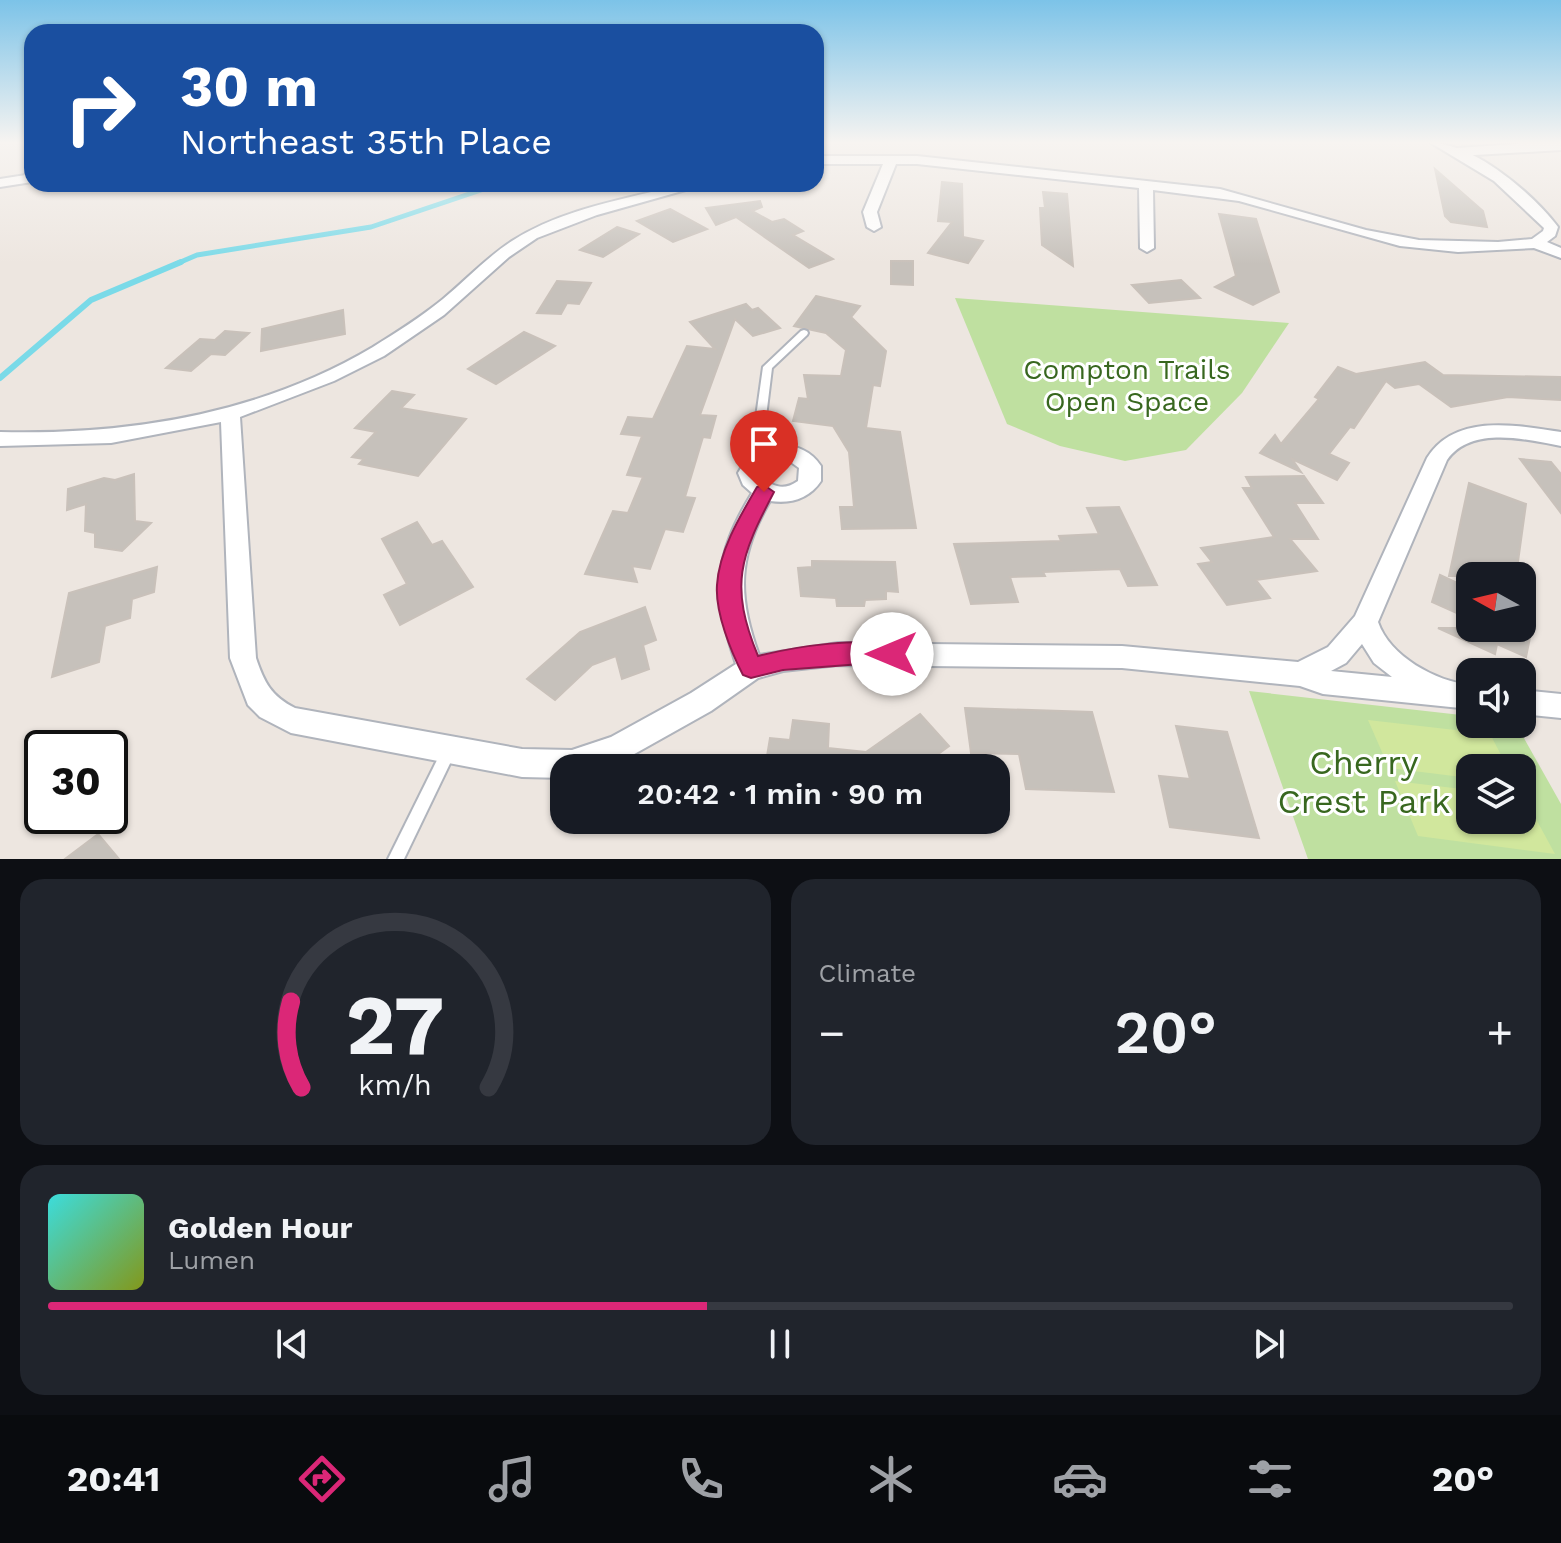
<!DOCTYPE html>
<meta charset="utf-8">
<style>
body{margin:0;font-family:"Work Sans",sans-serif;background:#20242c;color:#f1f3f6;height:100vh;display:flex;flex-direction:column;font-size:30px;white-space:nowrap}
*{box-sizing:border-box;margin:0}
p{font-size:26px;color:#9ea1a6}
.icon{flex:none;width:44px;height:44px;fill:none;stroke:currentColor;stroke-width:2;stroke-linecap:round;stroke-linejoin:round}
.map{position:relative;height:859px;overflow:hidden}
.drawer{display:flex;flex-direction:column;gap:20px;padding:20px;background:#0d0f14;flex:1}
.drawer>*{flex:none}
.hud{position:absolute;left:24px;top:24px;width:800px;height:168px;border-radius:24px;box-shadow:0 2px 6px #0004;background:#1a4fa0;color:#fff;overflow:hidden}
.needle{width:52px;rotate:278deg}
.fabs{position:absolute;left:1456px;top:562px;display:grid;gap:16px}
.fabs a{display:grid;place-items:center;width:80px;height:80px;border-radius:16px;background:#171b24;box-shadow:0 2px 6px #0004;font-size:40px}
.speed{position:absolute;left:24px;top:730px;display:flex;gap:16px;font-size:40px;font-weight:700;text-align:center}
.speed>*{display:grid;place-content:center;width:104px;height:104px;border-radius:50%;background:#171b24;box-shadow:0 2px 6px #0004;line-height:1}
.speed .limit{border:4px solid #111;border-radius:12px;background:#fff;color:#111}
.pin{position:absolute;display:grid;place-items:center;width:68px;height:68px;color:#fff;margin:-82px -34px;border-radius:50% 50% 50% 0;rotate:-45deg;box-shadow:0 0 8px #0007}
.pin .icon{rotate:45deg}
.me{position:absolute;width:88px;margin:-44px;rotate:270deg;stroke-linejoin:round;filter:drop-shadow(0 0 6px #0008)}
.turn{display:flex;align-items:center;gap:28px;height:168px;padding:0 24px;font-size:36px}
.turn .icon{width:104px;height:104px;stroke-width:2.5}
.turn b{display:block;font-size:56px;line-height:68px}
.big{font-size:60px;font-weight:600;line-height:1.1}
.drawer .tile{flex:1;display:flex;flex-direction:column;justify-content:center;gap:12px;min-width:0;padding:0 28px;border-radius:24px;background:#20242c}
.drawer .dial{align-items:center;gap:0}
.dial svg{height:208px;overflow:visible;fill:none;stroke:#363941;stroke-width:7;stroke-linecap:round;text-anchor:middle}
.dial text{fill:#f1f3f6;stroke:none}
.song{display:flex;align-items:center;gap:24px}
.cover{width:96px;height:96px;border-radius:12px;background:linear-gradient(135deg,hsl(180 70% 55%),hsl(70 70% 35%))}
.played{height:8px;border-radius:4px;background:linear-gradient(90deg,#db2777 45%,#363941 45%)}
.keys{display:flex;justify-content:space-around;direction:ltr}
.heat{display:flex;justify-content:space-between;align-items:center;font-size:44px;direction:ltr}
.drawer .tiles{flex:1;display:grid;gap:20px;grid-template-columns:1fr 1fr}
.tile:last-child{grid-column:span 2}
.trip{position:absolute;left:550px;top:754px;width:460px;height:80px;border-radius:24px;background:#171b24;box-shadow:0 2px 6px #0004;font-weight:600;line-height:80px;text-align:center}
.tabs{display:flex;height:128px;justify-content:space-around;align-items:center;background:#090b0e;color:#9ea1a6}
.tabs .icon{width:56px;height:56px}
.tabs .selected{color:#db2777}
.tabs b{font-size:36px;color:#f1f3f6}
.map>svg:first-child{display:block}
.green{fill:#bfe0a0;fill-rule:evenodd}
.pitch{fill:#d1e79d}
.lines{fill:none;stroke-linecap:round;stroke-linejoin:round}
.stream-far1{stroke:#7adae8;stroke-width:5}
.stream{stroke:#7adae8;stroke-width:6}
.building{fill:#c6c1bb;stroke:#c9c1ba;stroke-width:2}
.service-casing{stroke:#b0b4bc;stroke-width:4}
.minor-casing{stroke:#b0b4bc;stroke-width:4}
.tertiary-casing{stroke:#b0b4bc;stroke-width:4}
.service{fill:#fff;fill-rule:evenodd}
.minor{fill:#fff;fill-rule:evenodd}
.tertiary{fill:#fff;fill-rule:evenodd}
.route{fill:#db2777;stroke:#8e194d;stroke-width:2}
.labels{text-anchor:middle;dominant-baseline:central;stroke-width:6;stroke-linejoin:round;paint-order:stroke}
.park-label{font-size:28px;fill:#38671f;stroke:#fff}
.near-park-label{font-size:34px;fill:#38671f;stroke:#fff}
</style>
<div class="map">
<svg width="1561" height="859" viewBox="0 0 1561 859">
<rect width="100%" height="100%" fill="#ede6e0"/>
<g class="green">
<path d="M955 298 1289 323 1242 393 1186 450 1125 461 1060 446 1007 424Z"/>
<path d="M1249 691 1470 716V724H1516L1561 804V859H1308ZM1470 768H1522V820H1470Z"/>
</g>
<g class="pitch">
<path d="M1368 720 1490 734 1508 768H1470V778L1389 768Z"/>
<path d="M1395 781 1470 790V820H1522L1524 797 1555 854 1418 836Z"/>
</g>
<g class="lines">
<path class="stream-far1" d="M176 264 197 255 371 227 487 188 486 184"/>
<path class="stream" d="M0 378 91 300 181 262"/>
</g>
<g class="building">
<path d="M1435 169 1483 211 1487 227 1451 222 1445 216Z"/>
<path d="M942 182 962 184 963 237 983 241 968 263 928 253 952 222 938 221Z"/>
<path d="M1043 192 1067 194 1073 266 1042 245 1040 208H1045Z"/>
<path d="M760 201 762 207 752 211 772 222 784 219 803 231 793 235 833 259 809 268 736 217 716 225 706 208Z"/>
<path d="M670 209 707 229 673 242 637 221Z"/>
<path d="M1219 214 1256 219 1279 292 1253 305 1215 287 1236 276Z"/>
<path d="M617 227 639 234 603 257 580 250Z"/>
<path d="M891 261H913V285L891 284Z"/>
<path d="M1181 280 1200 298 1149 303 1132 285Z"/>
<path d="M557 281 591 283 579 304 567 303 561 314 537 313Z"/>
<path d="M816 296 860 306 851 317 886 351 880 386 873 385 866 428 900 432 916 528 842 529 840 507H854L849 452 833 426 793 421 799 398 808 399 804 375 841 376 846 350 826 333 794 326Z"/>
<path d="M746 304 752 310 758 308 780 328 753 336 735 319 700 415 716 416 710 438 703 437 685 497 695 498 683 532 665 529 650 569 632 566 637 582 585 574 613 511 628 513 643 477 627 475 642 436 621 434 628 417 653 419 687 346 715 349 690 322Z"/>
<path d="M343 310 345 334 261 351 262 329Z"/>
<path d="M225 331 249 333 225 355 211 354 191 371 166 368 200 339 215 340Z"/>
<path d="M524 332 555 346 496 384 468 369Z"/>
<path d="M1425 362 1443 375 1561 377V400L1508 397 1451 407 1419 384 1395 388 1386 381 1354 428 1350 427 1329 454 1349 463 1337 480 1292 459 1301 472 1260 453 1275 435 1281 444 1319 399 1315 397 1338 367 1356 374Z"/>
<path d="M392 391 414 395 401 408 466 419 418 476 359 464 364 459 352 457 376 432 355 428Z"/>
<path d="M1520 459 1551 462 1561 474V513Z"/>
<path d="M134 474 135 521 151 523 122 551 95 547V533L85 531 86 504 67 510 68 489 104 478 115 480Z"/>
<path d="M1304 476 1323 503H1295L1318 539H1290L1317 571 1256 580 1270 598 1227 605 1198 564 1212 562 1201 548 1274 537 1243 488H1252L1246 477Z"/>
<path d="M1469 483 1526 504 1516 576H1449Z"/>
<path d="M1119 507 1157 585 1128 586 1120 569 1043 572 1045 576 1010 577 1018 602 971 604 954 544 1061 541 1059 536 1099 534 1087 508Z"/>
<path d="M417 522 432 545 442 541 473 587 400 625 384 595 407 584 382 539Z"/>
<path d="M812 561 895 562 898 592 886 591V599L865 600 864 606H837L836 598 801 596 798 568 812 567Z"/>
<path d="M157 567 154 592 132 599 130 618 105 626 99 662 52 677 69 593Z"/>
<path d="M1440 575 1470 589V619L1432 602Z"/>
<path d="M645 607 656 640 643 645 649 669 622 679 616 656 592 665 555 700 527 679 580 632Z"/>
<path d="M1438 628H1532L1526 657 1497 644 1495 654Z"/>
<path d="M965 708 1092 712 1114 792 1026 789 1019 754 971 753Z"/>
<path d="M920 714 949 746 919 768H765L770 738 790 740 793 720 829 724 828 748 866 752Z"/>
<path d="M1176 726 1227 732 1259 838 1170 827 1159 776 1190 779Z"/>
<path d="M98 834 119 859H65Z"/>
</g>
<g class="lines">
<defs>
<g id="service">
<path d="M804 330 807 331 808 333 807 335 772 368 766 417 775 454 774 456H766L756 417 763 367 801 331Z"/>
<path d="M449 744 454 746 456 751 404 859H388L444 746Z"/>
</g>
<g id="minor">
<path d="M1431 143C1474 143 1533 194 1558 227L1555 236 1547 242 1561 248V258L1534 248 1458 252 1400 246 1239 201 1153 190 1154 248 1147 252 1140 248 1139 188 917 164H896L877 212 881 227 874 231 867 227 863 212 883 164H816V156H917L1220 189 1366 230 1419 240 1498 242 1532 239 1543 231 1544 228 1494 181Z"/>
<path d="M32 174V182L0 187V179Z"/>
<path d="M684 184H707L597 215 537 238 509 257 444 315 384 356 334 381 240 417 256 658C264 682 271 696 295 708L522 749 572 750 611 737 691 693 736 664C712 594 713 557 752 493L743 485 738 473C754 442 800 434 821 466V481C809 499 790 504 770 501 738 556 737 595 759 655L838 643 1122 646 1298 662 1328 647 1355 616 1427 458C1455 413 1516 425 1561 432V446C1525 439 1471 426 1447 460L1378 622C1390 657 1436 681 1470 685V709L1323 694 1300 686 1122 668 838 665 783 671 758 678 711 711 629 757 600 768H564V778L522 777 291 733 260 717 248 705 230 658 221 422 111 443 0 446V432C130 435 260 414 373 347 397 332 421 317 443 299 466 280 487 257 512 241 563 208 627 199 684 184ZM776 459 788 460 799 468 798 481C784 491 773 487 761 477L762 468ZM1362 644 1374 663 1392 677 1331 671 1346 663Z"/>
<path d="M1522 690 1561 694V718L1522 714Z"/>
</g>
<path id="tertiary" d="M1530 143H1561V150L1457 156 1450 152 1457 148Z"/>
</defs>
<use href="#service" class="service-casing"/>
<use href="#minor" class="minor-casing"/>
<use href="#tertiary" class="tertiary-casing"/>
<use href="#service" class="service"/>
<use href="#minor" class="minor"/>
<use href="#tertiary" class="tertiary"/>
</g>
<linearGradient id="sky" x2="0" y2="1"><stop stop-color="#7cc3e8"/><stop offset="0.54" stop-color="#f7f4f1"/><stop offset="1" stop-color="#f7f4f1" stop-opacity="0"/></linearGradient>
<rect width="1561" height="264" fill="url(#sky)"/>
<path class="route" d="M764 485 774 492C740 557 729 585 758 656 793 647 867 635 900 647L904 654 900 661 783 670 751 678 743 675C731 652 715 612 717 585 719 551 740 516 757 487Z"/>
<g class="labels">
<g class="park-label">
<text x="1127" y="369">Compton Trails<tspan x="1127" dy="32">Open Space</tspan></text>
</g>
<g class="near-park-label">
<text x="1364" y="762">Cherry<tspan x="1364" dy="39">Crest Park</tspan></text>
</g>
</g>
</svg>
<div class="fabs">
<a><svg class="needle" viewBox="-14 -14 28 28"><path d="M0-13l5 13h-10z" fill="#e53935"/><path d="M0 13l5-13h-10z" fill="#9ea1a6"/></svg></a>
<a><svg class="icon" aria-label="sound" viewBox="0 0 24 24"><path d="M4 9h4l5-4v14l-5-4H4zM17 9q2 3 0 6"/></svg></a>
<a><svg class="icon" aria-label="layers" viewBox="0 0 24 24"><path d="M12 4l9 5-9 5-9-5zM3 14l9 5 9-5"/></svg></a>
</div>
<div class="speed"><div class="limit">30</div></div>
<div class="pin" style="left:764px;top:492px;background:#d93025"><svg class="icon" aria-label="arrive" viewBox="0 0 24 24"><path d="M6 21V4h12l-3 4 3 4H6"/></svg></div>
<svg class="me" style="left:892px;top:654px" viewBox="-20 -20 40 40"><circle r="19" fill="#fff"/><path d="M0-13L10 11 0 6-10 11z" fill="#db2777"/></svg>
<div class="trip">20:42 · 1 min · 90 m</div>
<div class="hud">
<div class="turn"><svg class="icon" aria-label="right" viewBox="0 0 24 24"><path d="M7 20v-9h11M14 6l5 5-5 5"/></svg><div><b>30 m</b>Northeast 35th Place</div></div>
</div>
</div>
<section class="drawer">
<div class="tiles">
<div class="tile dial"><svg viewBox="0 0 100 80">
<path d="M14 69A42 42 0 1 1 86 69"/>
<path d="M14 69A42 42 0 0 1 10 36" stroke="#db2777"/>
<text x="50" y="56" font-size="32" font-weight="700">27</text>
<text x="50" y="72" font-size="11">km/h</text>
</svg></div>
<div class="tile"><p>Climate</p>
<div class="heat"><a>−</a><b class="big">20°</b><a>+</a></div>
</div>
<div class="tile">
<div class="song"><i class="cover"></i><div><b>Golden Hour</b><p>Lumen</p></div></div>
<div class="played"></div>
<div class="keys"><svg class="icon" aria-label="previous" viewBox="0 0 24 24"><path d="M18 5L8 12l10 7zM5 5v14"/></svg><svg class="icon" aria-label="pause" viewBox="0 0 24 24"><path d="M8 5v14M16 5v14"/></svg><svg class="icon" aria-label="next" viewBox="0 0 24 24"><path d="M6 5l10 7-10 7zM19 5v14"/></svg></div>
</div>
</div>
</section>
<nav class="tabs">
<b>20:41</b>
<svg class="icon selected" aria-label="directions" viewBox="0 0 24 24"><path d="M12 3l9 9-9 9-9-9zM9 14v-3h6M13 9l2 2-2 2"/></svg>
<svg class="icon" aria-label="music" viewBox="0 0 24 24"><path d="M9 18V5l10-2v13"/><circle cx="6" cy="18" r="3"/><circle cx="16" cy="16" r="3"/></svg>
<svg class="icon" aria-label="phone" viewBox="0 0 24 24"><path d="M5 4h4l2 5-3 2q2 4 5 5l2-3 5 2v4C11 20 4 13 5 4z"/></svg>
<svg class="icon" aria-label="climate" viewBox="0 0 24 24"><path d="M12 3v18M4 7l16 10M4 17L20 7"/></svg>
<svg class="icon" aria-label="car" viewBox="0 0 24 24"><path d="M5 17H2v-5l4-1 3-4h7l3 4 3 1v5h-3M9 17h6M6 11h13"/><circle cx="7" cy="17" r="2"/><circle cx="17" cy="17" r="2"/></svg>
<svg class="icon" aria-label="filters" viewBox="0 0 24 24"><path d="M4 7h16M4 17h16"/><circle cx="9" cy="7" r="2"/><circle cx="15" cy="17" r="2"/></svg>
<b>20°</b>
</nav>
